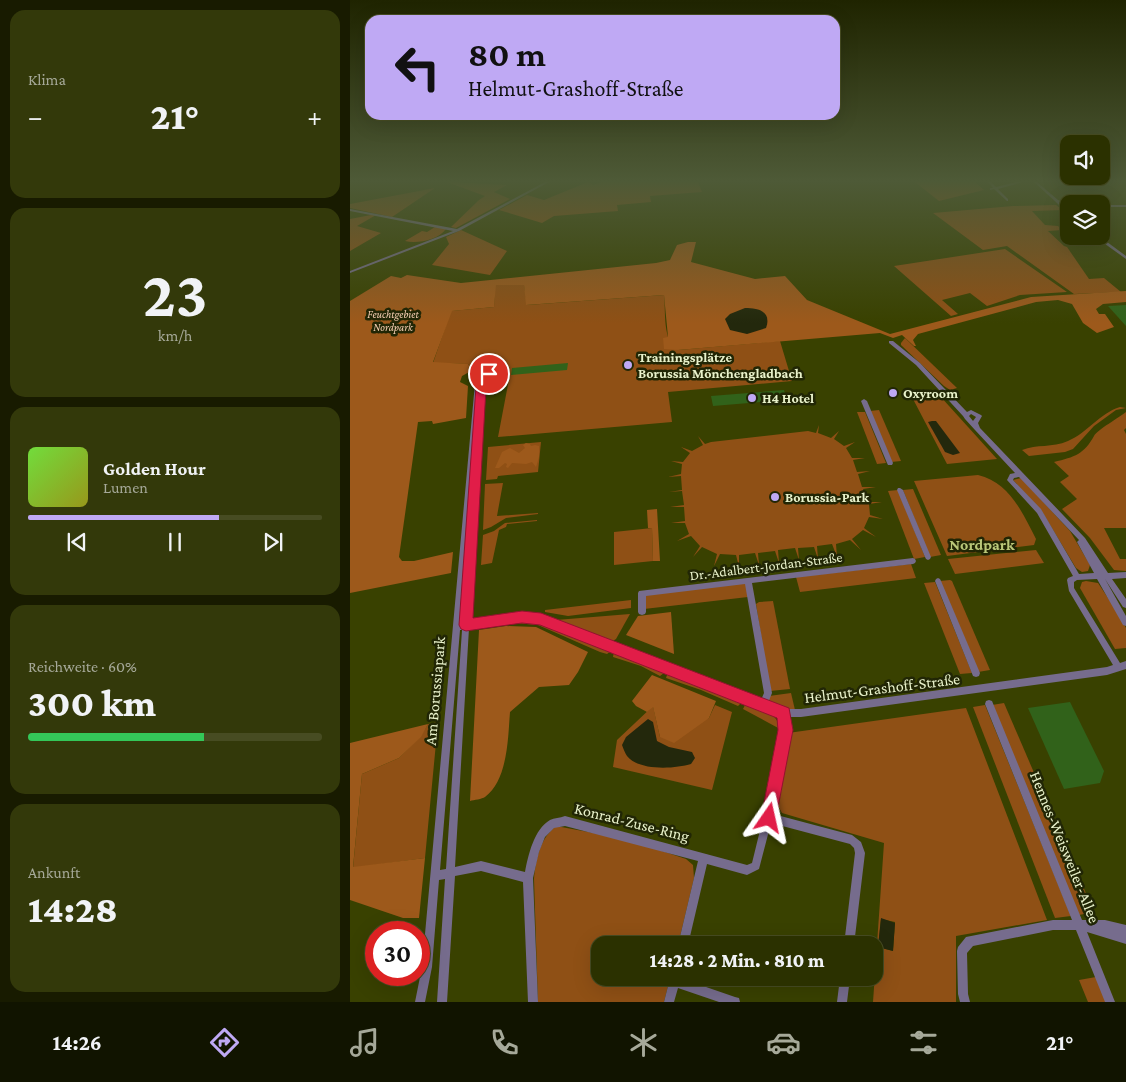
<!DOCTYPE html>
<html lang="de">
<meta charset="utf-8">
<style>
body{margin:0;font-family:"Crimson Pro",serif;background:#33390a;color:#f1f3f6;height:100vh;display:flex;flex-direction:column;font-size:19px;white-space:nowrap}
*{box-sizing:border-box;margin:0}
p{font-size:16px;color:#a6a999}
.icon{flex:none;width:28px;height:28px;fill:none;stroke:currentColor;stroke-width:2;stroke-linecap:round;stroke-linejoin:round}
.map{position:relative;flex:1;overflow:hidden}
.panel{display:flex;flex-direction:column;gap:10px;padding:10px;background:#181b00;width:350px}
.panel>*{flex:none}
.banner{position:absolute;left:15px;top:15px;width:475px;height:105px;border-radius:15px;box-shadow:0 5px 20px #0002,0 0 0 1px #474c22;background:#bfa9f4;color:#111;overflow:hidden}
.tools{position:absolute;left:710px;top:135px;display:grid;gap:10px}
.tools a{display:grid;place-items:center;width:50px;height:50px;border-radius:10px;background:#2b3100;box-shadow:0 5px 20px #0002,0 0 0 1px #474c22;font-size:25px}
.speed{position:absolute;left:15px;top:921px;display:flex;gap:10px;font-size:25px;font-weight:700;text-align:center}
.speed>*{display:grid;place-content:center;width:65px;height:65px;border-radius:50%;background:#2b3100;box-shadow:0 5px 20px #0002,0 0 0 1px #474c22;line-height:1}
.speed .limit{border:8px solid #d22;background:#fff;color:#111}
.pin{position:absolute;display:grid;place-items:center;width:42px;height:42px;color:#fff;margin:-21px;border:2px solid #fff;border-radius:50%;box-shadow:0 1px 5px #0007}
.me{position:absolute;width:55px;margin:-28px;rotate:11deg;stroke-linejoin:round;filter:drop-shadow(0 0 4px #0008)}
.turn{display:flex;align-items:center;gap:18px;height:105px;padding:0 20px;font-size:22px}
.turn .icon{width:65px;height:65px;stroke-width:2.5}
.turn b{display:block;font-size:35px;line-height:42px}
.big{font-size:38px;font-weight:800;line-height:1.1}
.panel .widget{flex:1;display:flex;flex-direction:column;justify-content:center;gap:8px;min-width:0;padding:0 18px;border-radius:15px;background:#33390a}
.panel .dial{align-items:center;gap:0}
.dial b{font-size:65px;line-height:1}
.song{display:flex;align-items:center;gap:15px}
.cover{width:60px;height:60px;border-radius:8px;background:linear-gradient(135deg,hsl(100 70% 55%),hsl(60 70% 35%))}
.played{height:5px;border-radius:2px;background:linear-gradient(90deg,#bfa9f4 65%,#474c22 65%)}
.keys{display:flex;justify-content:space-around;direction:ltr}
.heat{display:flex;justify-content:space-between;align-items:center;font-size:28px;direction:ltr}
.charge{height:8px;border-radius:4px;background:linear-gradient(90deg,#34c759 60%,#474c22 0)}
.trip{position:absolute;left:241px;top:936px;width:292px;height:50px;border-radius:15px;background:#2b3100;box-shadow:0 5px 20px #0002,0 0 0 1px #474c22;font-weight:800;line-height:50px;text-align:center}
.tab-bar{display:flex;height:80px;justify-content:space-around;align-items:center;background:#111400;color:#a6a999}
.tab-bar .icon{width:35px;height:35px}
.tab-bar .current{color:#bfa9f4}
.tab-bar b{font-size:22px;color:#f1f3f6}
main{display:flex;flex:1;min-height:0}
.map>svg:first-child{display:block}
.green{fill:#8f5015;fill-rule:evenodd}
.forest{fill:#9d591b}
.water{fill:#23280c}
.building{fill:#31621a}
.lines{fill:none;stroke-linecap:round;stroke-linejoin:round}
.minor{fill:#766c8d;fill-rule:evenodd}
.route{fill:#e11d48;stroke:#92132f}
.poi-dot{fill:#bfa9f4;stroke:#212605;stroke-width:2}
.labels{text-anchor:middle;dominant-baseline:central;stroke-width:5;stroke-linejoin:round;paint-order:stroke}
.far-park-label{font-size:11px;font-style:italic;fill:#f4cdb1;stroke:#212605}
.poi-label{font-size:14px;font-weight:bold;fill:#e9f2cb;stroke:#212605;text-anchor:start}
.street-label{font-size:14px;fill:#e9f2cb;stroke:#212605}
.quarter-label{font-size:16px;font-weight:bold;fill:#bac879;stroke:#212605}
.near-street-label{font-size:16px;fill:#e9f2cb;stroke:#212605}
</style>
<main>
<section class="panel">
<div class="widget"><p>Klima</p>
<div class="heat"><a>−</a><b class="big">21°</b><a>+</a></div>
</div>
<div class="widget dial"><b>23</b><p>km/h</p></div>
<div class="widget">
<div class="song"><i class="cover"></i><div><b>Golden Hour</b><p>Lumen</p></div></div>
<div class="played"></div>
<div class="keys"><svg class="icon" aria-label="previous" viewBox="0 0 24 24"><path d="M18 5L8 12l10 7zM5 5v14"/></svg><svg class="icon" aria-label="pause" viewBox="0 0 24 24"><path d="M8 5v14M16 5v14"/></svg><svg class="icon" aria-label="next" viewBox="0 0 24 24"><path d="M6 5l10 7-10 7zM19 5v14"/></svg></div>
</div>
<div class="widget"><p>Reichweite · 60%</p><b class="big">300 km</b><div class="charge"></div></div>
<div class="widget"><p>Ankunft</p><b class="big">14:28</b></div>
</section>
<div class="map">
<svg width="776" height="1002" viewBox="0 0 776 1002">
<rect width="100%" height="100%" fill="#394100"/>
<g class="green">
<path d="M97 182 157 185 144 192 160 199 106 228 101 227 129 200 135 196Z"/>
<path d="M238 182 243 185 252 182H348L352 192 300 196 301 202 267 205 268 211 204 216 192 223 149 210 177 195 194 200Z"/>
<path d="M565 182H625L634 190 589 201Z"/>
<path d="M85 188 42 217 0 208V204Z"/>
<path d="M706 205 713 210 682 211 695 225 708 226 712 230 698 231 714 246 717 247 739 279 754 278 771 292 724 294 657 246 633 250 583 213 663 206Z"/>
<path d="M21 215H26L7 226 31 233 0 251V219Z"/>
<path d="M85 227 96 229C88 240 67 244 55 241L72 231 77 232Z"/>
<path d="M111 230 157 251 140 275 82 265 99 244 96 237Z"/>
<path d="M655 249 717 292 670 295 637 306 620 293 592 300 608 314 601 316 544 266Z"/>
<path d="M174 284 177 305 314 295C316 310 312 342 328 350L430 341 442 381 318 392 322 422 148 437 160 374H150C145 363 132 366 123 370L118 364 83 363 101 311 144 307 145 285Z"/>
<path d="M555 338 607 388 600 390 594 386 551 345V343Z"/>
<path d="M590 396 647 459 597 464 563 399Z"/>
<path d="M770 407 776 408 766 410 744 426 723 449 715 452 679 456 672 450C687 444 702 448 718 441 737 433 750 413 770 407Z"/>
<path d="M529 410 551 461 541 462 520 411Z"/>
<path d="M507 412H515L536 463 527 464Z"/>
<path d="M776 412V428L774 430 776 434V528H754L770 559H776V571L764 570 740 538 712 509 727 499 710 482 719 476 704 462C725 457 734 454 744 436 747 430 770 417 776 412Z"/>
<path d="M469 425 468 433 481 438 489 431 484 439 494 446 505 442 496 448 502 458H515L503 460 507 472 520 471 508 474 512 487H526L513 489 518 502H532L519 504 520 515 533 519 519 517 514 528 526 537 513 530 502 539 511 550 500 540 486 544 487 557 482 544 467 546 468 559 464 547 448 548 449 560 445 548 428 550 429 563 425 551 408 553 409 565 405 553 389 555V567L386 555 370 554 364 566 367 554 352 547 343 557 350 546 341 536 327 541 339 534 335 523H321L335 521 334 507H320L334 505 332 491 319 492 332 490 331 476 318 477 331 474 332 464 321 461 333 462 340 453 331 447 342 451 353 445 348 436 355 444 361 442 458 431 466 433Z"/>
<path d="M191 442 188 472 148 476 147 479 136 480 138 447Z"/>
<path d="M628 475C660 483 672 512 686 539L684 545 597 556 564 481Z"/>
<path d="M671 478 720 531 740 565 738 571 732 572 726 568 691 510 663 480Z"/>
<path d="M153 483 147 516 188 513V514L156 518 141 527 133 530 135 484Z"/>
<path d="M563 489 591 555 580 557 553 490Z"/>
<path d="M548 490 575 557 564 559 538 491Z"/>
<path d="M187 520V521L157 524 156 527 149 530 142 563 131 565 133 535 144 531 155 523Z"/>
<path d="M302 528 303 561 264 565V532Z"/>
<path d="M686 550 694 563 605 574 598 559Z"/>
<path d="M561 564 566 578 450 592 446 577Z"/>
<path d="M600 580 602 581 640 670 628 672 590 581Z"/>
<path d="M736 581 748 583 768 613 776 628V648L765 649 730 588 732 582Z"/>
<path d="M585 582 622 673 610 674 574 583Z"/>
<path d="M396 583 398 597 294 609V595Z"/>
<path d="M281 600V608L218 616 195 612V610Z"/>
<path d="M423 601 440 689 420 691 406 604 409 602Z"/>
<path d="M280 614 266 639 261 642 206 620Z"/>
<path d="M171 620 192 622 261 651 257 654 250 652 188 625 164 623 129 627Z"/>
<path d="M264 651 315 671 314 673 310 676 291 666 263 657Z"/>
<path d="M318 672 392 702 388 706 351 690 316 678Z"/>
<path d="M441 693 445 710 422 706 418 698 419 696Z"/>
<path d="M396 703C411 709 427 711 430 729L393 709Z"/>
<path d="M654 703 744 912 729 915 642 705Z"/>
<path d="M365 705 382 712 362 790 263 767 267 740 303 706 310 737 359 718Z"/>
<path d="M635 705 721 916 705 918 623 707Z"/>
<path d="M616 708 697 920 606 936V1002H523L534 843 432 813 427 804 428 793 438 733ZM531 919 545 922 543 951 528 947Z"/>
<path d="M88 722 75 858 3 868 12 774 49 758 70 737 78 724Z"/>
<path d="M206 826 276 839 336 859 343 865 344 878 328 945H250V978H320L314 1002H188L184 879C186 858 190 839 206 826Z"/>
<path d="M746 977 756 1002H738L729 980Z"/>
</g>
<g class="forest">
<path d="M338 242H346L341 262 405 279 435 276 457 300 540 334 681 297 776 291V302L753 304 746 309 749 314H755L764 327 747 333 733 323 722 304 708 300 686 302 568 334 563 340 566 346H564L552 335 543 338 530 333 328 350 314 349 313 338 318 337 314 295 176 305 174 285H146L144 307 102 311 83 362 118 364 123 370 112 376 110 382 118 386 116 418 83 424 82 421 68 422 49 557 52 561H64L103 552 101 573 0 593V301L41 276 51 278 57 275 111 283 306 263 320 260 327 245Z"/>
<path d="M176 443 180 444 181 446 185 445 189 446V457L186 467 182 462 176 464 162 463 158 468 156 467 157 464 155 463 149 468H145L152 452 160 448 169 453 175 448 173 445Z"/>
<path d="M307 509 310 561H303L302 528H298L297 510Z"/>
<path d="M321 612 324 654 276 635 288 616Z"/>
<path d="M156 626 186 627 238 652 228 672 219 685 189 687 160 712C158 737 158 780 135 797 132 799 124 800 120 801L129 630Z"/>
<path d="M302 675 366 701 359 718 324 743 310 737 303 707 297 712 286 706 282 701Z"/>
<path d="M78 724 71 737 49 758 12 774 3 867 75 858 69 918H53L0 900V743Z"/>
</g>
<g class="water">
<path d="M395 308C408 308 422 311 416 328L397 334 380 330 375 319 380 314Z"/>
<path d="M582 421H586L610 453 603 455 595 452 578 422Z"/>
<path d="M298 719 303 722 307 741 319 747 342 752 345 758 341 764C324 769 289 771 277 756 275 753 273 748 272 745L276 737Z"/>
<path d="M531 918 545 923 543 951 528 947Z"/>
</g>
<g class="building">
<path d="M776 305V326L758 306Z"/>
<path d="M218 363 217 370 161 375 162 368Z"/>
<path d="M434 390 437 400 363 406 361 396Z"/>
<path d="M720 702 754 771 750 783 714 789 678 708Z"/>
</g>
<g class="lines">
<g class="minor">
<path d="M195 182H199L109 231 0 273V271L103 231 0 211V209L107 229Z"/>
<path d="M638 182H641L646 187 666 182H673L648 189 658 199V201H657L644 189 640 190V188H643Z"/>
<path d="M684 182H687L708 200 719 204V206L712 204 719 211V214Z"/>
<rect x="751" y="205" width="25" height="2"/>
<path d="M744 236H749L776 256V259Z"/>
<path d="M539 341H543L570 363 617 412 621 410 631 415 632 416 628 423 630 428 735 538 758 573 776 572V578L762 579 776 599V608L773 607 755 579 776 616V626L773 625 747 579 727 580 724 582V588L770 663 776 661V669L757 675 451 717H438L440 730 432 773 423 814 502 835 511 842 515 853 504 945H494L505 853 504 848 500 844 421 823 409 869 397 875 357 864 338 945H328L348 861 215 826 204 828 195 837 189 852 183 878 188 1002H178L173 882 131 871 105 876 97 1002H87L95 879 89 880 82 967 75 1002H65L72 967 76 923 125 383 122 381V377L132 371 141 373 142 379 136 383 134 387 120 621C144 615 167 612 191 616L411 700 414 693 395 584 296 596V612L295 614 292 615 289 614 288 612V593L289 591 563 558 565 559 566 561 565 563 563 564 402 583 422 693 418 703 433 709H451L757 667 763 665 719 591 717 580 718 578 723 576 687 513 657 480 660 474 665 473 625 430 615 419 613 416 566 365 539 343ZM133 375H136V378L131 381 128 380V378ZM621 414 626 417 623 421 619 416ZM124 456 112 623 110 624ZM669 477 729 540 727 542 744 573 729 574 691 509 663 480 664 478ZM170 620 191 622 429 716 432 730 424 773 402 863 397 865 215 816C210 818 204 818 200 820 184 829 178 856 175 872L131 861 105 867 119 628 148 622ZM110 630H112L96 869 90 870Z"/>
<path d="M514 399 517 401 543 463 542 465H538L537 463 511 401Z"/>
<path d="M548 488H550L553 490 581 557 580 559 578 560 576 559 575 557 547 490Z"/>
<path d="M588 578 590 579 591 581 630 673 629 676 626 677 623 676 585 581 586 579Z"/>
<path d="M639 700 642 701 732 920H755L776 925V944L737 932 765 1002H755L726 930H703L623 946 617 953 618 994 620 1002H610L608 994 607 951 608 947 616 937 703 920H722L635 704 636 701Z"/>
<path d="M320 978H330L385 997 389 998 390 1002H369L328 988 324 1002H314Z"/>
<path d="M490 978H500L497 1002H487Z"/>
</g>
</g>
<linearGradient id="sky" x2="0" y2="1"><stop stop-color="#1f2400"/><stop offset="0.56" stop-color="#4e5a37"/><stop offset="1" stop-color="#4e5a37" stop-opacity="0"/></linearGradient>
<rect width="776" height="323" fill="url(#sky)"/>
<path class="route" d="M139 371 144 374V379L136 388 123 618 172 611 191 613 439 708 443 730 425 823 419 826 413 823 411 818 428 730 427 718 190 625 172 623 116 631 111 629 109 625 126 387 135 378 136 372Z"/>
<g class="poi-dot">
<circle cx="278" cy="365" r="5"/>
<circle cx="543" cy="393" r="5"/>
<circle cx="402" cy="398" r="5"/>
<circle cx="425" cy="497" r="5"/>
</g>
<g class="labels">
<g class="far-park-label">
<text x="43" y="314">Feuchtgebiet<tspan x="43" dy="13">Nordpark</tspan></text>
</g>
<g class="poi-label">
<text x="288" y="357">Trainingsplätze<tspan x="288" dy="16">Borussia Mönchengladbach</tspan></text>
<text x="553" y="393">Oxyroom</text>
<text x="412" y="398">H4 Hotel</text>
<text x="435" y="497">Borussia-Park</text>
</g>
<g class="street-label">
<text transform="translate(416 566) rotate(-7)">Dr.-Adalbert-Jordan-Straße</text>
</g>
<g class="quarter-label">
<text x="632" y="544">Nordpark</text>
</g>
<g class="near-street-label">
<text transform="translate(532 688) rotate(-7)">Helmut-Grashoff-Straße</text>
<text transform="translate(85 691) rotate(-85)">Am Borussiapark</text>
<text transform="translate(282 822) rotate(14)">Konrad-Zuse-Ring</text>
<text transform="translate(715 847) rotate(68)">Hennes-Weisweiler-Allee</text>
</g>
</g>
</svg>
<div class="tools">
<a><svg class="icon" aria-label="sound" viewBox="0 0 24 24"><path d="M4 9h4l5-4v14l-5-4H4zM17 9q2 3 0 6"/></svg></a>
<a><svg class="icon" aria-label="layers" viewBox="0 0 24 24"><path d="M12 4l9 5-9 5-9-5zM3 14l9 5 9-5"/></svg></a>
</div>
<div class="speed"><div class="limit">30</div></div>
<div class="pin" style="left:139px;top:374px;background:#d93025"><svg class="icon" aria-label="arrive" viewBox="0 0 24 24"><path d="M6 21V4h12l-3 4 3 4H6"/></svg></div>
<svg class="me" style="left:419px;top:818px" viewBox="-20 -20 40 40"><path d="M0-17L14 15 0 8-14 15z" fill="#e11d48" stroke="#fff" stroke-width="4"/></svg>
<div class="trip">14:28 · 2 Min. · 810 m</div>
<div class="banner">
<div class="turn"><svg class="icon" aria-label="left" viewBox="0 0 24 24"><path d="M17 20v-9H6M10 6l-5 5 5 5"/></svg><div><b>80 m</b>Helmut-Grashoff-Straße</div></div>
</div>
</div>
</main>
<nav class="tab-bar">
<b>14:26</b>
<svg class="icon current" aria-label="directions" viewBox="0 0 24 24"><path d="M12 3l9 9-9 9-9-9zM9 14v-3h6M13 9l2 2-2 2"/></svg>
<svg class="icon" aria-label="music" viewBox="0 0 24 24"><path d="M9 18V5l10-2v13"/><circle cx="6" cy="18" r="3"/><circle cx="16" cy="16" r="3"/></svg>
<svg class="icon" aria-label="phone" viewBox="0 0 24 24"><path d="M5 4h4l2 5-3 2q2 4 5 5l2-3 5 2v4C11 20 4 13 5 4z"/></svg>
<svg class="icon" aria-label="climate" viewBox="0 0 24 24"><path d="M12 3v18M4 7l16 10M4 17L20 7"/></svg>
<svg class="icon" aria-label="car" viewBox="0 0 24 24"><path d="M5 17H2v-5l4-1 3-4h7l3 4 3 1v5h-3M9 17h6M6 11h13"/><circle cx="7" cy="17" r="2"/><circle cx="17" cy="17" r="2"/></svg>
<svg class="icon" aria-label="filters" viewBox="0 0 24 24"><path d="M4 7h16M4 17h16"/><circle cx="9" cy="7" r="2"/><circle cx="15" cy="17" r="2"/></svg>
<b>21°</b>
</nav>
